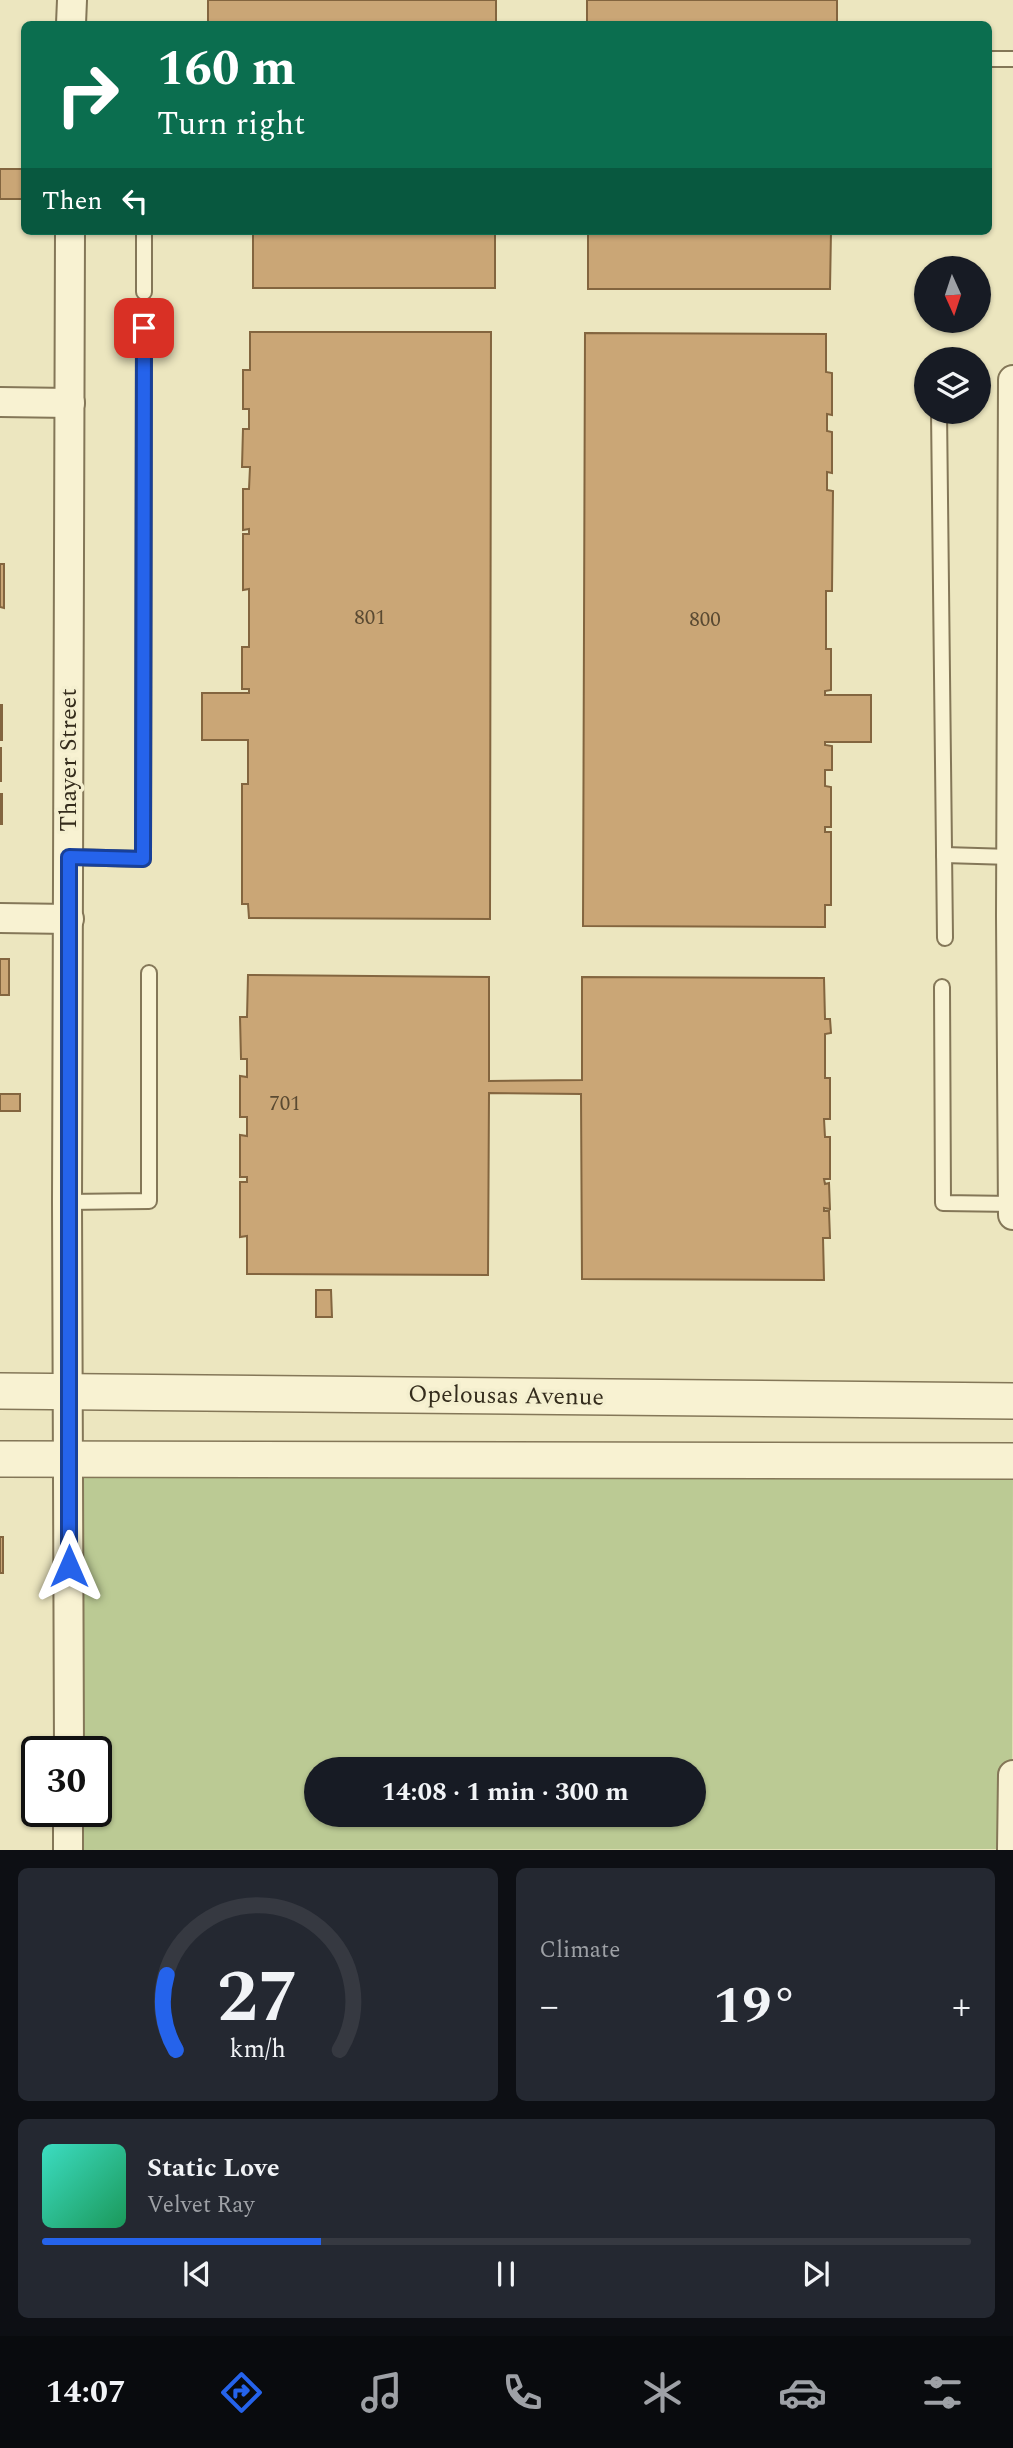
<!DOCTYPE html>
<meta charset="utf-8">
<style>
body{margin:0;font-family:Spectral,serif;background:#242831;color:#f1f3f6;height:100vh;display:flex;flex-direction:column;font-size:26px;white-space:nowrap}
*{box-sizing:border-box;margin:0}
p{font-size:23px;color:#9ea1a6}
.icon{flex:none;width:38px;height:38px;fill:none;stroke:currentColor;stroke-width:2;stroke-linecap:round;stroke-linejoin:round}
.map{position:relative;height:1850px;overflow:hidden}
.side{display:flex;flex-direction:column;gap:18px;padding:18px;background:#0d0f14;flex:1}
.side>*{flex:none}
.guide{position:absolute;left:21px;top:21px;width:971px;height:214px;border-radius:10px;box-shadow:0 2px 5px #0004;background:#0b6e4f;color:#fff;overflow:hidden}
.needle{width:46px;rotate:177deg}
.fabs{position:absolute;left:914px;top:256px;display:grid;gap:14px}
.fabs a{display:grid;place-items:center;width:77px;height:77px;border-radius:50%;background:#171b24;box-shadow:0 2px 5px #0004;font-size:35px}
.speed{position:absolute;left:21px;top:1736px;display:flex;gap:14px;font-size:35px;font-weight:700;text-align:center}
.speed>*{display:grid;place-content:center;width:91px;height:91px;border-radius:50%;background:#171b24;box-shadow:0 2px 5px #0004;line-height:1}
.speed .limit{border:4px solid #111;border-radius:10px;background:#fff;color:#111}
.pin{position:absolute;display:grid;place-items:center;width:60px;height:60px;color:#fff;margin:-30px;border-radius:14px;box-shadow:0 4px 10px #0006}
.me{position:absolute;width:77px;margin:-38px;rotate:0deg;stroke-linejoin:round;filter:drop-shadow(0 0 5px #0008)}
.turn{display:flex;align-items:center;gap:24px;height:147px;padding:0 21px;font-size:32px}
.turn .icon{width:91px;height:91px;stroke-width:2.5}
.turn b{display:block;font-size:49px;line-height:60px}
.then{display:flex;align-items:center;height:66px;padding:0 21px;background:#0003;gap:14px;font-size:26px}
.big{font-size:52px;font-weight:700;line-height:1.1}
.side .widget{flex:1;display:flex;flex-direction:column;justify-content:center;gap:10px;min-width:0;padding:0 24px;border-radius:10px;background:#242831}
.side .dial{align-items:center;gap:0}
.dial svg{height:182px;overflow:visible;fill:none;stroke:#363941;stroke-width:7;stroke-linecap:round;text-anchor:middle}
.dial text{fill:#f1f3f6;stroke:none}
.song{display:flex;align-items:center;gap:21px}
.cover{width:84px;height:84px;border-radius:10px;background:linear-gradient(135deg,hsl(170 70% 55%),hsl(150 70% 35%))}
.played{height:7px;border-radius:4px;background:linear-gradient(90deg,#2563eb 30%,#363941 30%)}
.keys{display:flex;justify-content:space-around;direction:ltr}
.heat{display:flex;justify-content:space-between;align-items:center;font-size:38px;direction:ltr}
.side .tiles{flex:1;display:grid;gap:18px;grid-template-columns:1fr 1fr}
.widget:last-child{grid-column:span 2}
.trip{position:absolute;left:304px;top:1757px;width:402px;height:70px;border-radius:35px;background:#171b24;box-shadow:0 2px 5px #0004;font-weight:700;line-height:70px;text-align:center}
.dock{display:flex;height:112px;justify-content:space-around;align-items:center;background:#090b0e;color:#9ea1a6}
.dock .icon{width:49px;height:49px}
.dock .current{color:#2563eb}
.dock b{font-size:32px;color:#f1f3f6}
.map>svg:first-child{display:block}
.green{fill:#bbca94;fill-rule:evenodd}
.building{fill:#caa676;stroke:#83653f;stroke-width:2}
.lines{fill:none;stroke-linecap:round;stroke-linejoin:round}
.service-casing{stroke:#847758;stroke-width:18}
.minor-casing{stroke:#847758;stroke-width:32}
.tertiary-casing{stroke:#847758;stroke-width:38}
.service{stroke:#f8f2d2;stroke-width:14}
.minor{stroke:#f8f2d2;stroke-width:28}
.tertiary{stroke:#f8f2d2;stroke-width:35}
.route-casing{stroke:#184099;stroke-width:18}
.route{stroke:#2563eb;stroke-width:12}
.labels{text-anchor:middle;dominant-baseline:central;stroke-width:7;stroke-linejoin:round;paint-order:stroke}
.number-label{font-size:21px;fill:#5a4a32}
.street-label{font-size:24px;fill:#342c1c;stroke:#f4efcf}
</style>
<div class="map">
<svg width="1013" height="1850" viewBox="0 0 1013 1850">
<rect width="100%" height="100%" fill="#ece6bf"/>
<path class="green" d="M69 1460 1013 1461 1012 1849 67 1850V1811H96V1752H68ZM317 1769H695V1815H317Z"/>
<g class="building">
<rect x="208" y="0" width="288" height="24"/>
<rect x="587" y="0" width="250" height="24"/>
<rect x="0" y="169" width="23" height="30"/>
<rect x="253" y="231" width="242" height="57"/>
<path d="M588 231H831L830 289H588Z"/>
<path d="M250 332H491L490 919 249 918 248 904H242V784H248V740H202V693H249V689H242V647H249V589L243 590V534H249V529L243 530V489H249L250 467H242L243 429H249V409H243V370H250Z"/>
<path d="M585 333 826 334V372L832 373V415L827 414V431L832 432V473L827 472V490L833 491 832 591H826V649H831V690L825 691V695H871V742H825V745L832 746V770H825V786L831 787V827H825V832H831V905H825V927L583 926Z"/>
<path d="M0 564H4V608L0 607Z"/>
<rect x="0" y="705" width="2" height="35"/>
<rect x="0" y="748" width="1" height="33"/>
<rect x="0" y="794" width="2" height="30"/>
<rect x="0" y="959" width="9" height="36"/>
<path d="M248 975 489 977V1081L582 1080V977L824 978 825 1019H830L831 1033 825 1034V1078H830V1119H824L825 1137H830V1179H824L825 1184 829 1183 830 1209 824 1208V1211H829L830 1238H823L824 1280 582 1279 581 1094 489 1093 488 1275 247 1274V1236L240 1237V1182H247V1177H240V1135L247 1136V1117H240V1076L247 1077V1059H241L240 1017H247Z"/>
<rect x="0" y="1094" width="20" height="17"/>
<path d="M316 1290H331L332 1317H316Z"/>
<rect x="0" y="1537" width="3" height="36"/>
</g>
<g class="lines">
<defs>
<g id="service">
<path d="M989 59H1013"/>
<path d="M144 292V231"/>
<path d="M939 411 945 938"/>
<path d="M944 855 1011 857"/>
<path d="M69 857 143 859 144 328"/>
<path d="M942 987 943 1203 1013 1204"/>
<path d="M67 1202 149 1201V973"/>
</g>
<g id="minor">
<path d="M71 24 72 0"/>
<path d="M1013 380 1011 916 1013 1215"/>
<path d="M0 402 70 403"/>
<path d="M0 918 69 919"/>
<path d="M69 1752 67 1202 70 231"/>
<path d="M68 1850V1811"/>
<path d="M1012 1850 1013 1775"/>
</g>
<g id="tertiary">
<path d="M0 1391 1013 1401"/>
<path d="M0 1459 1013 1461"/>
</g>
</defs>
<use href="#service" class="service-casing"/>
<use href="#minor" class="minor-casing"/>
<use href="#tertiary" class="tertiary-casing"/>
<use href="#service" class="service"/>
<use href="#minor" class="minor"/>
<use href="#tertiary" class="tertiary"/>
</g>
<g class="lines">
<defs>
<path id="route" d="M69 1566V857L143 859 144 328"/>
</defs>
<use href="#route" class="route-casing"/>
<use href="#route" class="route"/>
</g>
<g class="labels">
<g class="number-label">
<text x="370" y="618">801</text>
<text x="705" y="620">800</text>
<text x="285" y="1104">701</text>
</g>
<g class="street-label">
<text transform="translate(69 760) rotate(-90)">Thayer Street</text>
<text transform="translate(506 1396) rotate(1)">Opelousas Avenue</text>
</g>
</g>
</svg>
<div class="fabs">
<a><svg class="needle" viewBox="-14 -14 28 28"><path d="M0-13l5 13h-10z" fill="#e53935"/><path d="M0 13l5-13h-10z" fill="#9ea1a6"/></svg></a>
<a><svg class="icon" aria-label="layers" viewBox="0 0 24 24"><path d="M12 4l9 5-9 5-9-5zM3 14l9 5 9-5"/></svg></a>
</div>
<div class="speed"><div class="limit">30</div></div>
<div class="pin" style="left:144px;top:328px;background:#d93025"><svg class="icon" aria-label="arrive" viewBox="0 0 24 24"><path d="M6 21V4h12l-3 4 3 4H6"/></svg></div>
<svg class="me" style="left:69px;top:1566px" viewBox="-20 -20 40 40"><path d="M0-17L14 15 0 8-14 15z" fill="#2563eb" stroke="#fff" stroke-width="4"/></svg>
<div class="trip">14:08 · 1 min · 300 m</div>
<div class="guide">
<div class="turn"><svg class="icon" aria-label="right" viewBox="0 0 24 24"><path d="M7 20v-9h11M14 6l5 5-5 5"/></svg><div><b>160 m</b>Turn right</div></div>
<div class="then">Then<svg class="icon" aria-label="left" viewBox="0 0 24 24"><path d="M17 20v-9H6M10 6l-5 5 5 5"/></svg></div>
</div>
</div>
<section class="side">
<div class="tiles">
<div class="widget dial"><svg viewBox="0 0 100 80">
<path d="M14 69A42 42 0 1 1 86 69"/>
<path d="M14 69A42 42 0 0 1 10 36" stroke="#2563eb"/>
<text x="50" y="56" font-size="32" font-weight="700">27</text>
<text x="50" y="72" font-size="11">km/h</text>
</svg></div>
<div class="widget"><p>Climate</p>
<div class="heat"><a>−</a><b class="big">19°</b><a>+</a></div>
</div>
<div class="widget">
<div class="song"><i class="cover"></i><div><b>Static Love</b><p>Velvet Ray</p></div></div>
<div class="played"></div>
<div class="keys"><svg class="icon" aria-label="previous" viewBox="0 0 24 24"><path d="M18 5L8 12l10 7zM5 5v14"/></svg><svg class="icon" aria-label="pause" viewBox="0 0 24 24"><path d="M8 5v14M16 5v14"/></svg><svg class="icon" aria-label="next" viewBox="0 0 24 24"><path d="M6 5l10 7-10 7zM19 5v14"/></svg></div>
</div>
</div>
</section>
<nav class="dock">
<b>14:07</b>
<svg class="icon current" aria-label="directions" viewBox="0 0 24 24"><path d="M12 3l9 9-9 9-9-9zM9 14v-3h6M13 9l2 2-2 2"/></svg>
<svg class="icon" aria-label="music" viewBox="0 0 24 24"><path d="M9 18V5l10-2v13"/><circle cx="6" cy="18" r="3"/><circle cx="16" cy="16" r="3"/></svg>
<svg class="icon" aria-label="phone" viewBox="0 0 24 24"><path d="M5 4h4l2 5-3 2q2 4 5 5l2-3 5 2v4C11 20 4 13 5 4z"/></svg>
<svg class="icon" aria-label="climate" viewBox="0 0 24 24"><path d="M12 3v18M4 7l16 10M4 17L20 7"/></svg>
<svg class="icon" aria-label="car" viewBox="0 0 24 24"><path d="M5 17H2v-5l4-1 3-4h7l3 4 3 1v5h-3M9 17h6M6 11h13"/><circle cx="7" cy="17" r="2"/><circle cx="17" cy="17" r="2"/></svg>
<svg class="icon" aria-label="filters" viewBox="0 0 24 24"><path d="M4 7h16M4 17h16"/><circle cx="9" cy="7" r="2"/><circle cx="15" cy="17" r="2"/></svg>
</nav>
